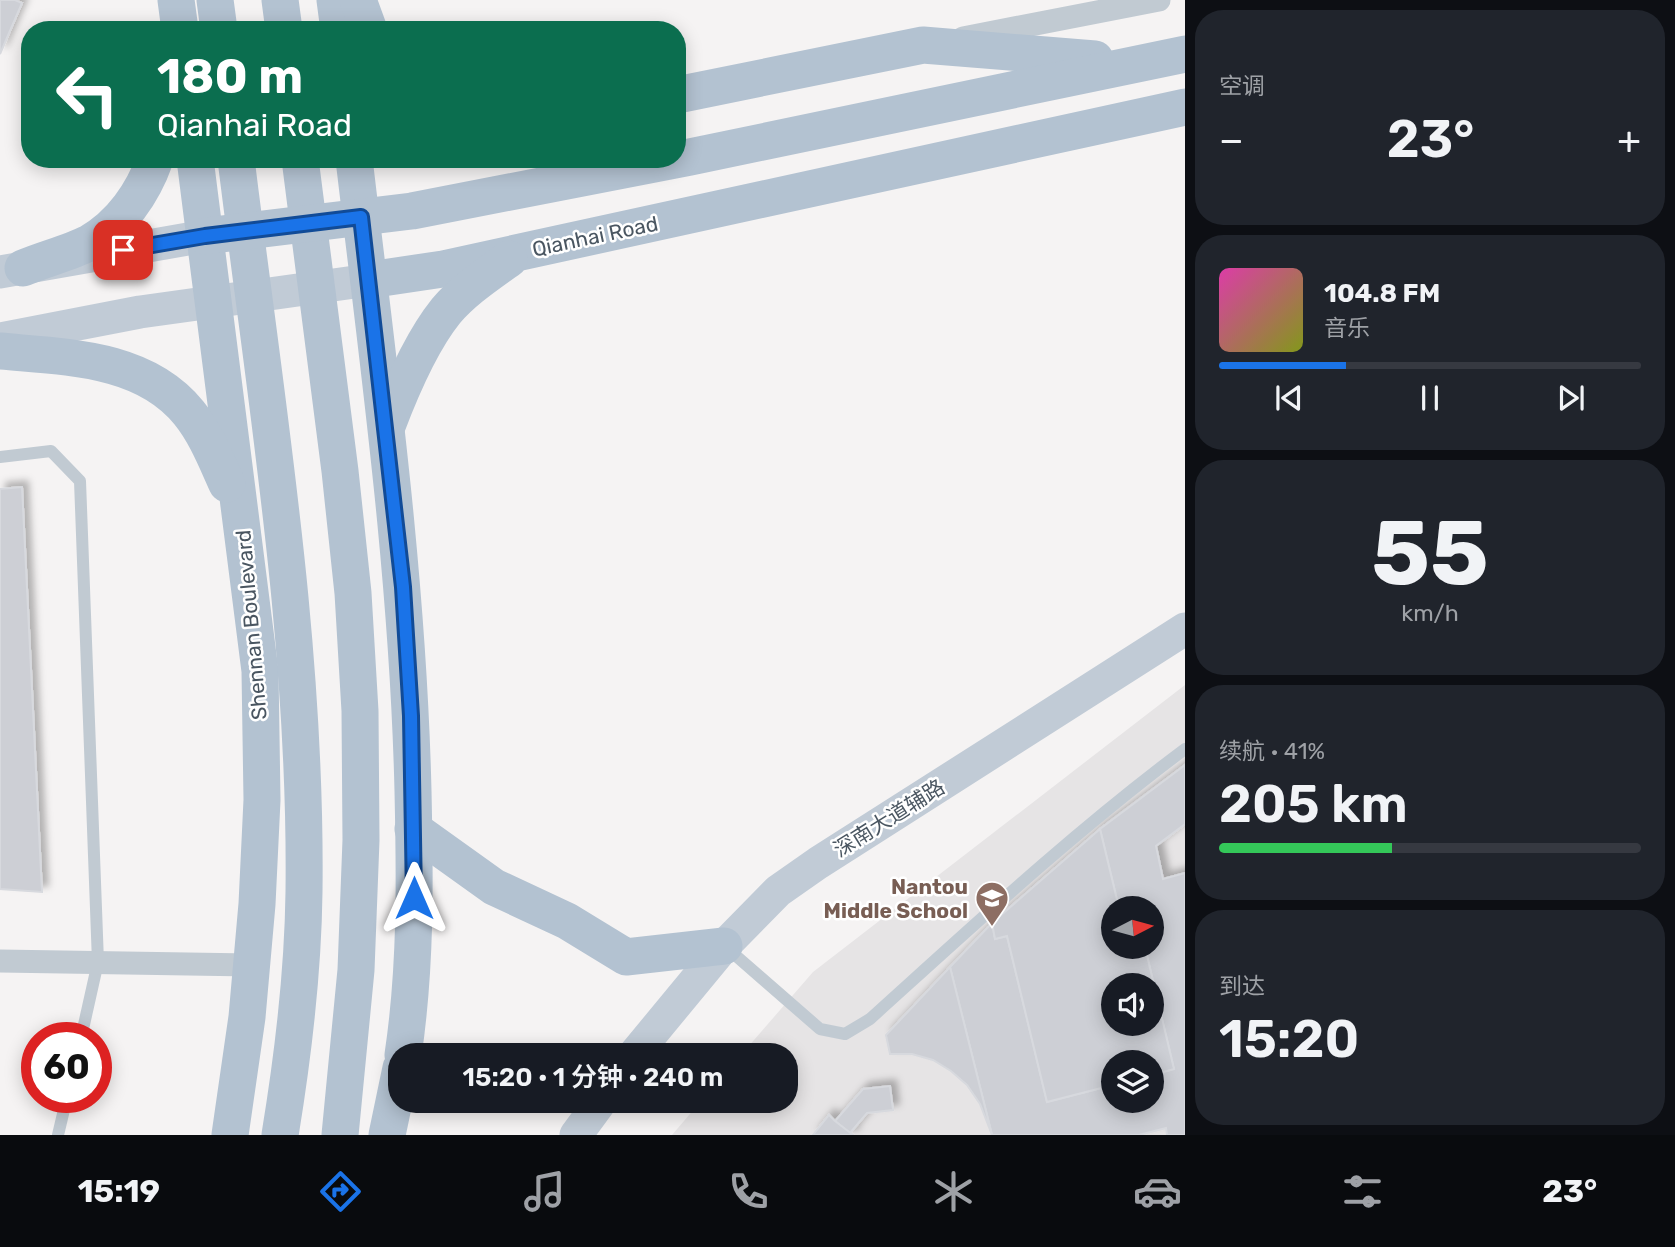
<!DOCTYPE html>
<html lang="zh">
<meta charset="utf-8">
<style>
body{margin:0;font-family:Rubik,"Noto Sans SC",sans-serif;background:#20242c;color:#f1f3f6;height:100vh;display:flex;flex-direction:column;font-size:26px;white-space:nowrap}
*{box-sizing:border-box;margin:0}
p{font-size:23px;color:#9ea1a6}
.icon{flex:none;width:38px;height:38px;fill:none;stroke:currentColor;stroke-width:2;stroke-linecap:round;stroke-linejoin:round}
.map{position:relative;flex:1;overflow:hidden}
.sheet{display:flex;flex-direction:column;gap:10px;padding:10px;background:#0d0f14;width:490px}
.sheet>*{flex:none}
.top-card{position:absolute;left:21px;top:21px;width:665px;height:147px;border-radius:28px;box-shadow:0 4px 18px #0003;background:#0b6e4f;color:#fff;overflow:hidden}
.needle{width:46px;rotate:84deg}
.buttons{position:absolute;left:1101px;top:896px;display:grid;gap:14px}
.buttons a{display:grid;place-items:center;width:63px;height:63px;border-radius:50%;background:#171b24;box-shadow:0 4px 18px #0003;font-size:35px}
.speed{position:absolute;left:21px;top:1022px;display:flex;gap:14px;font-size:35px;font-weight:700;text-align:center}
.speed>*{display:grid;place-content:center;width:91px;height:91px;border-radius:50%;background:#171b24;box-shadow:0 4px 18px #0003;line-height:1}
.speed .limit{border:10px solid #d22;background:#fff;color:#111}
.pin{position:absolute;display:grid;place-items:center;width:60px;height:60px;color:#fff;margin:-30px;border-radius:14px;box-shadow:0 4px 10px #0006}
.me{position:absolute;width:77px;margin:-38px;rotate:0deg;stroke-linejoin:round;filter:drop-shadow(0 0 5px #0008)}
.turn{display:flex;align-items:center;gap:24px;height:147px;padding:0 21px;font-size:32px}
.turn .icon{width:91px;height:91px;stroke-width:2.5}
.turn b{display:block;font-size:49px;line-height:60px}
.big{font-size:52px;font-weight:600;line-height:1.1}
.sheet .tile{flex:1;display:flex;flex-direction:column;justify-content:center;gap:10px;min-width:0;padding:0 24px;border-radius:28px;background:#20242c}
.sheet .dial{align-items:center;gap:0}
.dial b{font-size:91px;line-height:1}
.song{display:flex;align-items:center;gap:21px}
.cover{width:84px;height:84px;border-radius:10px;background:linear-gradient(135deg,hsl(320 70% 55%),hsl(70 70% 35%))}
.played{height:7px;border-radius:4px;background:linear-gradient(90deg,#1a73e8 30%,#363941 30%)}
.keys{display:flex;justify-content:space-around;direction:ltr}
.heat{display:flex;justify-content:space-between;align-items:center;font-size:38px;direction:ltr}
.charge{height:10px;border-radius:5px;background:linear-gradient(90deg,#34c759 41%,#363941 0)}
.trip{position:absolute;left:388px;top:1043px;width:410px;height:70px;border-radius:28px;background:#171b24;box-shadow:0 4px 18px #0003;font-weight:600;line-height:70px;text-align:center}
.tab-bar{display:flex;height:112px;justify-content:space-around;align-items:center;background:#090b0e;color:#9ea1a6}
.tab-bar .icon{width:49px;height:49px}
.tab-bar .selected{color:#1a73e8}
.tab-bar b{font-size:32px;color:#f1f3f6}
main{display:flex;flex:1;min-height:0}
.map>svg:first-child{display:block}
.education{fill:#e6e4e5;fill-rule:evenodd}
.building{fill:#cdcfd5;stroke:#d7d9de;stroke-width:2;fill-rule:evenodd;filter:url(#shadow)}
.lines{fill:none;stroke-linecap:round;stroke-linejoin:round}
.lane{stroke:#c1cad2;stroke-width:12}
.street{stroke:#c1cad2;stroke-width:23}
.secondary{stroke:#c1cbd6;stroke-width:33}
.primary{stroke:#b3c2d1;stroke-width:37}
.route-casing{stroke:#114b97;stroke-width:18}
.route{stroke:#1a73e8;stroke-width:12}
.labels{text-anchor:middle;dominant-baseline:central;stroke-width:5;stroke-linejoin:round;paint-order:stroke}
.street-label{font-size:21px;fill:#4a5661;stroke:#fff}
.education-label{font-size:21px;font-weight:bold;fill:#785e54;stroke:#fff;text-anchor:end}
</style>
<main>
<div class="map">
<svg width="1185" height="1135" viewBox="0 0 1185 1135">
<defs>
<filter id="shadow"><feDropShadow dx="6" dy="-6" stdDeviation="3.5" flood-color="#0004"/></filter>
</defs>
<rect width="100%" height="100%" fill="#f5f3f3"/>
<path class="education" d="M1185 685V1135H672L701 1101H786V1055H741L813 972ZM1113 908H1152V947H1113ZM1113 985H1152V1024H1113ZM1113 1062H1152V1101H1113Z"/>
<g class="building">
<path d="M0 0H15L22 3 0 54Z"/>
<path d="M22 487 42 892 0 889V489Z"/>
<path d="M1185 765V824L1156 846 1163 879 1185 873V1135H1167L1166 1128 1139 1135H992L950 967 992 923 995 939 1007 936 1047 1102 1113 1085V1101H1152V1075L1174 1069 1145 947H1152V908H1119L1100 829Z"/>
<path d="M1100 829 1119 908H1113V947H1145L1174 1069 1152 1075V1062H1113V1085L1047 1102 1007 936 995 939 992 923ZM1113 985H1152V1024H1113Z"/>
<path d="M950 967 992 1135 980 1104 967 1085 951 1071 933 1060 912 1054H890L886 1035Z"/>
<path d="M890 1086 893 1110 867 1113 850 1133 835 1121 863 1089Z"/>
<path d="M829 1115 835 1121 853 1135H813Z"/>
</g>
<g class="lines">
<g class="lane">
<path d="M0 457 51 451 80 481 98 962 81 1038"/>
<path d="M727 948 820 1029 845 1034 870 1019C973 926 1074 832 1185 749"/>
<path d="M58 1135 67 1097"/>
</g>
<g class="street">
<path d="M963 38 1159 0"/>
<path d="M0 961 251 965"/>
</g>
<g class="secondary">
<path d="M0 272 205 236"/>
<path d="M0 339 140 312 369 280"/>
<path d="M634 1055 724 946 778 891 818 863 1185 629"/>
<path d="M576 1135 601 1101"/>
</g>
<g class="primary">
<path d="M176 0 180 30"/>
<path d="M215 0 219 30"/>
<path d="M280 0 284 30"/>
<path d="M335 0 339 30"/>
<path d="M358 0 369 30"/>
<path d="M677 95 923 45 1095 59"/>
<path d="M195 159 260 671 262 800 257 904 247 1017 230 1135"/>
<path d="M236 159C266 403 307 646 304 892 303 973 293 1056 280 1135"/>
<path d="M300 159 340 471 353 593 360 711 361 840 356 970 340 1135"/>
<path d="M354 159C379 370 408 579 413 791 415 880 416 968 403 1055"/>
<path d="M205 236 412 211 690 157 1185 54"/>
<path d="M23 268C44 259 69 253 89 243 121 225 143 193 155 159"/>
<path d="M369 280 443 269 1185 107"/>
<path d="M0 351C65 357 144 357 189 413 206 434 216 460 227 484"/>
<path d="M387 426C401 389 421 342 446 311 464 290 487 275 509 259"/>
<path d="M413 829 494 887 567 921 626 957 724 946"/>
<path d="M387 1135 401 1068"/>
</g>
</g>
<g class="lines">
<defs>
<path id="route" d="M123 250 205 236 361 217 403 587 411 716 414 898"/>
</defs>
<use href="#route" class="route-casing"/>
<use href="#route" class="route"/>
</g>
<defs>
<symbol id="school-pin" viewBox="-11 -11 22 30"><path d="M0 17L-7.5 6A9.5 9.5 0 1 1 7.5 6Z" fill="#8d6e63" stroke="#fff"/><path d="M0-5L7-2L0 1L-7-2ZM-4 1L0 2.5L4 1V4Q0 6-4 4Z" fill="#fff"/></symbol>
</defs>
<g fill-rule="evenodd">
<use href="#school-pin" x="973" y="879" width="38" height="52"/>
</g>
<g class="labels">
<g class="street-label">
<text transform="translate(595 236) rotate(-12)">Qianhai Road</text>
<text transform="translate(251 625) rotate(-95)">Shennan Boulevard</text>
<text transform="translate(889 818) rotate(-32)">深南大道辅路</text>
</g>
<g class="education-label">
<text x="968" y="886">Nantou<tspan x="968" dy="24">Middle School</tspan></text>
</g>
</g>
</svg>
<div class="buttons">
<a><svg class="needle" viewBox="-14 -14 28 28"><path d="M0-13l5 13h-10z" fill="#e53935"/><path d="M0 13l5-13h-10z" fill="#9ea1a6"/></svg></a>
<a><svg class="icon" aria-label="sound" viewBox="0 0 24 24"><path d="M4 9h4l5-4v14l-5-4H4zM17 9q2 3 0 6"/></svg></a>
<a><svg class="icon" aria-label="layers" viewBox="0 0 24 24"><path d="M12 4l9 5-9 5-9-5zM3 14l9 5 9-5"/></svg></a>
</div>
<div class="speed"><div class="limit">60</div></div>
<div class="pin" style="left:123px;top:250px;background:#d93025"><svg class="icon" aria-label="arrive" viewBox="0 0 24 24"><path d="M6 21V4h12l-3 4 3 4H6"/></svg></div>
<svg class="me" style="left:414px;top:898px" viewBox="-20 -20 40 40"><path d="M0-17L14 15 0 8-14 15z" fill="#1a73e8" stroke="#fff" stroke-width="4"/></svg>
<div class="trip">15:20 · 1 分钟 · 240 m</div>
<div class="top-card">
<div class="turn"><svg class="icon" aria-label="left" viewBox="0 0 24 24"><path d="M17 20v-9H6M10 6l-5 5 5 5"/></svg><div><b>180 m</b>Qianhai Road</div></div>
</div>
</div>
<section class="sheet">
<div class="tile"><p>空调</p>
<div class="heat"><a>−</a><b class="big">23°</b><a>+</a></div>
</div>
<div class="tile">
<div class="song"><i class="cover"></i><div><b>104.8 FM</b><p>音乐</p></div></div>
<div class="played"></div>
<div class="keys"><svg class="icon" aria-label="previous" viewBox="0 0 24 24"><path d="M18 5L8 12l10 7zM5 5v14"/></svg><svg class="icon" aria-label="pause" viewBox="0 0 24 24"><path d="M8 5v14M16 5v14"/></svg><svg class="icon" aria-label="next" viewBox="0 0 24 24"><path d="M6 5l10 7-10 7zM19 5v14"/></svg></div>
</div>
<div class="tile dial"><b>55</b><p>km/h</p></div>
<div class="tile"><p>续航 · 41%</p><b class="big">205 km</b><div class="charge"></div></div>
<div class="tile"><p>到达</p><b class="big">15:20</b></div>
</section>
</main>
<nav class="tab-bar">
<b>15:19</b>
<svg class="icon selected" aria-label="directions" viewBox="0 0 24 24"><path d="M12 3l9 9-9 9-9-9zM9 14v-3h6M13 9l2 2-2 2"/></svg>
<svg class="icon" aria-label="music" viewBox="0 0 24 24"><path d="M9 18V5l10-2v13"/><circle cx="6" cy="18" r="3"/><circle cx="16" cy="16" r="3"/></svg>
<svg class="icon" aria-label="phone" viewBox="0 0 24 24"><path d="M5 4h4l2 5-3 2q2 4 5 5l2-3 5 2v4C11 20 4 13 5 4z"/></svg>
<svg class="icon" aria-label="climate" viewBox="0 0 24 24"><path d="M12 3v18M4 7l16 10M4 17L20 7"/></svg>
<svg class="icon" aria-label="car" viewBox="0 0 24 24"><path d="M5 17H2v-5l4-1 3-4h7l3 4 3 1v5h-3M9 17h6M6 11h13"/><circle cx="7" cy="17" r="2"/><circle cx="17" cy="17" r="2"/></svg>
<svg class="icon" aria-label="filters" viewBox="0 0 24 24"><path d="M4 7h16M4 17h16"/><circle cx="9" cy="7" r="2"/><circle cx="15" cy="17" r="2"/></svg>
<b>23°</b>
</nav>
